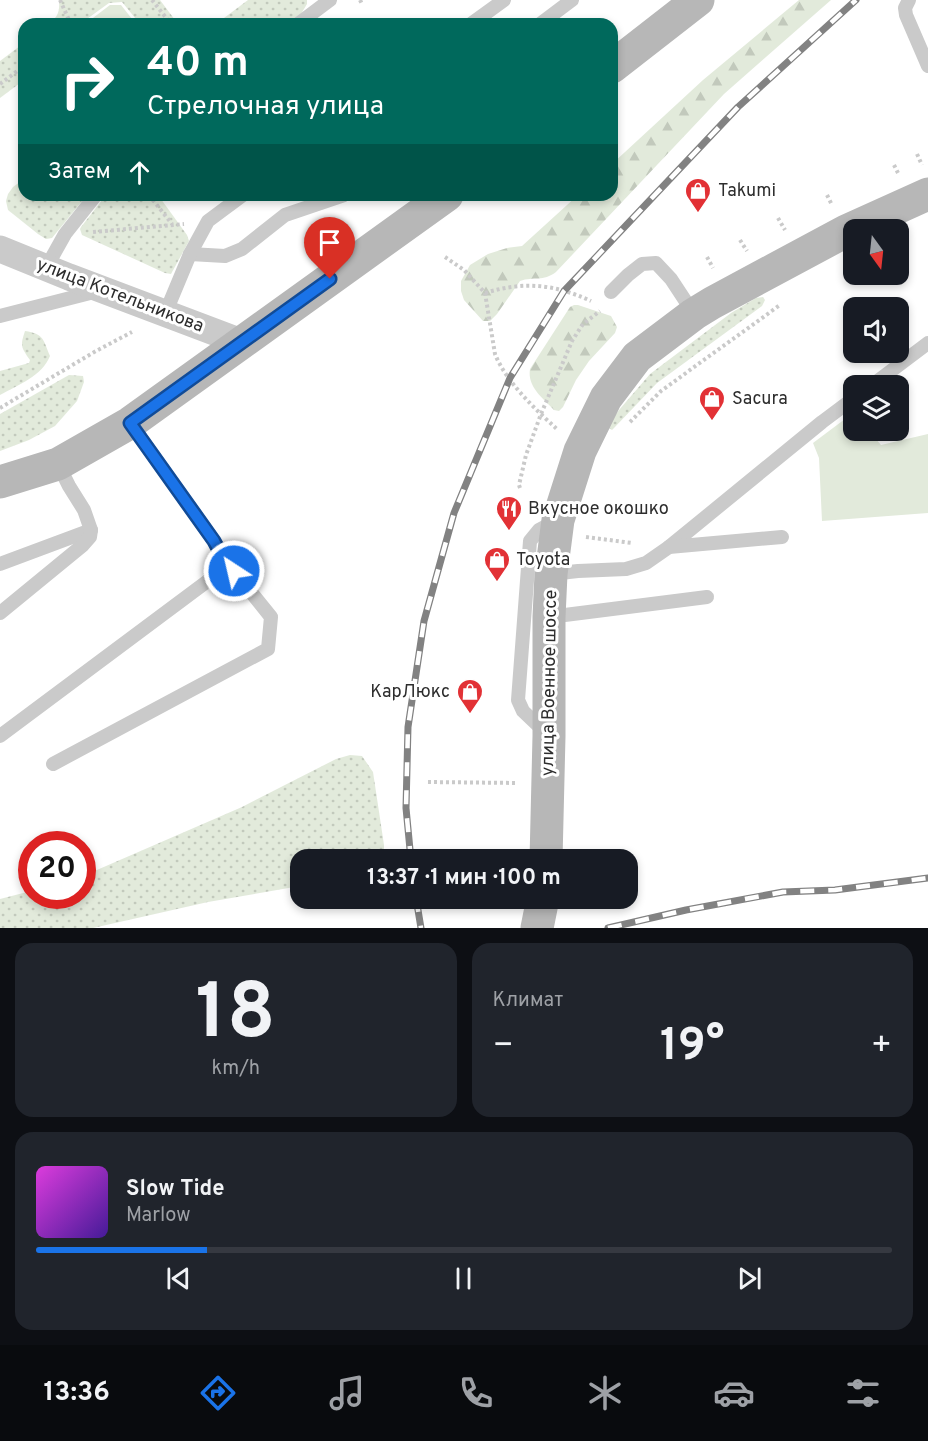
<!DOCTYPE html>
<html lang="ru">
<meta charset="utf-8">
<style>
body{margin:0;font-family:Overpass,sans-serif;background:#20242c;color:#f1f3f6;height:100vh;display:flex;flex-direction:column;font-size:22px;white-space:nowrap}
*{box-sizing:border-box;margin:0}
p{font-size:20px;color:#9ea1a6}
.icon{flex:none;width:33px;height:33px;fill:none;stroke:currentColor;stroke-width:2;stroke-linecap:round;stroke-linejoin:round}
.map{position:relative;height:928px;overflow:hidden}
.panel{display:flex;flex-direction:column;gap:15px;padding:15px;background:#0d0f14;flex:1}
.panel>*{flex:none}
.hud{position:absolute;left:18px;top:18px;width:600px;height:183px;border-radius:18px;box-shadow:0 3px 9px #0003;background:#00695c;color:#fff;overflow:hidden}
.needle{width:39px;rotate:165deg}
.buttons{position:absolute;left:843px;top:219px;display:grid;gap:12px}
.buttons a{display:grid;place-items:center;width:66px;height:66px;border-radius:12px;background:#171b24;box-shadow:0 3px 9px #0003;font-size:30px}
.speed{position:absolute;left:18px;top:831px;display:flex;gap:12px;font-size:30px;font-weight:700;text-align:center}
.speed>*{display:grid;place-content:center;width:78px;height:78px;border-radius:50%;background:#171b24;box-shadow:0 3px 9px #0003;line-height:1}
.speed .limit{border:9px solid #d22;background:#fff;color:#111}
.pin{position:absolute;display:grid;place-items:center;width:51px;height:51px;color:#fff;margin:-62px -26px;border-radius:50% 50% 50% 0;rotate:-45deg;box-shadow:0 0 6px #0007}
.pin .icon{rotate:45deg}
.me{position:absolute;width:66px;margin:-33px;rotate:325deg;stroke-linejoin:round;filter:drop-shadow(0 0 4px #0008)}
.turn{display:flex;align-items:center;gap:21px;height:126px;padding:0 30px;font-size:27px}
.turn .icon{width:78px;height:78px;stroke-width:2.5}
.turn b{display:block;font-size:42px;line-height:51px}
.then{display:flex;align-items:center;height:57px;padding:0 30px;background:#0003;gap:12px;font-size:22px}
.big{font-size:45px;font-weight:700;line-height:1.1}
.panel .card{flex:1;display:flex;flex-direction:column;justify-content:center;gap:9px;min-width:0;padding:0 21px;border-radius:18px;background:#20242c}
.panel .dial{align-items:center;gap:0}
.dial b{font-size:78px;line-height:1}
.song{display:flex;align-items:center;gap:18px}
.cover{width:72px;height:72px;border-radius:9px;background:linear-gradient(135deg,hsl(300 70% 55%),hsl(260 70% 35%))}
.played{height:6px;border-radius:3px;background:linear-gradient(90deg,#1a73e8 20%,#363941 20%)}
.keys{display:flex;justify-content:space-around;direction:ltr}
.heat{display:flex;justify-content:space-between;align-items:center;font-size:33px;direction:ltr}
.panel .tiles{flex:1;display:grid;gap:15px;grid-template-columns:1fr 1fr}
.card:last-child{grid-column:span 2}
.trip{position:absolute;left:290px;top:849px;width:348px;height:60px;border-radius:18px;background:#171b24;box-shadow:0 3px 9px #0003;font-weight:700;line-height:60px;text-align:center}
.menu{display:flex;height:96px;justify-content:space-around;align-items:center;background:#090b0e;color:#9ea1a6}
.menu .icon{width:42px;height:42px}
.menu .active{color:#1a73e8}
.menu b{font-size:27px;color:#f1f3f6}
.map>svg:first-child{display:block}
.grass{fill:url(#grass-dots)}
.forest{fill:url(#forest-firs)}
.park{fill:#e2eadb}
.lines{fill:none;stroke-linecap:round;stroke-linejoin:round}
.path{stroke:#cacaca;stroke-width:4;stroke-dasharray:3 3;stroke-linecap:butt}
.service{stroke:#cacaca;stroke-width:14}
.minor{stroke:#cacaca;stroke-width:27}
.secondary{stroke:#b7b7b7;stroke-width:33}
.rail-casing{stroke:#828282;stroke-width:7}
.rail{stroke:#fff;stroke-width:4.5;stroke-dasharray:14;stroke-linecap:butt}
.route-casing{stroke:#114b97;stroke-width:15}
.route{stroke:#1a73e8;stroke-width:10}
.labels{text-anchor:middle;dominant-baseline:central;stroke-width:6;stroke-linejoin:round;paint-order:stroke}
.poi-label{font-size:18px;fill:#2d2d2d;stroke:#fff;text-anchor:start}
.street-label{font-size:18px;fill:#2d2d2d;stroke:#fff}
</style>
<div class="map">
<svg width="928" height="928" viewBox="0 0 928 928">
<defs>
<pattern id="grass-dots" width="8" height="8" patternUnits="userSpaceOnUse" patternTransform="scale(1.5)"><rect width="8" height="8" fill="#e2eadb"/><path d="M2 2h.1M6 6h.1" fill="none" stroke="#c2c9bc" stroke-width="1.8" stroke-linecap="round"/></pattern>
<pattern id="forest-firs" width="22" height="20" patternUnits="userSpaceOnUse" patternTransform="scale(1.5)"><rect width="22" height="20" fill="#e2eadb"/><path d="M5 1l3.5 6h-7zM16 11l3.5 6h-7z" fill="#c2c9bc"/></pattern>
</defs>
<rect width="100%" height="100%" fill="#fff"/>
<g class="grass">
<path d="M59 0H160L178 24H140L122 2 109 3 80 24H49C58 17 60 11 59 0Z"/>
<path d="M248 0H307V4L301 14 287 24H216Z"/>
<path d="M24 43V80L0 98V61Z"/>
<path d="M24 179V195H87L52 238 46 239 38 234 8 210 6 201 8 194 13 187Z"/>
<path d="M106 195H158L187 235 189 241 171 274 165 273 82 235 80 229 81 227Z"/>
<path d="M763 297 765 300 762 306 657 383 614 428 612 430 609 428V424L619 410 650 374 731 313 756 298Z"/>
<path d="M25 331C44 334 43 339 50 356 42 376 18 385 0 395V371L29 363 30 360C21 347 20 346 25 331Z"/>
<path d="M69 375 83 376 84 382 77 401 55 426 29 440 0 451V414Z"/>
<path d="M350 755 362 756 373 772 384 845V859L300 860V886L208 902 93 928H0V899L31 891 32 896H82L83 876 242 807 336 759Z"/>
</g>
<g class="forest">
<path d="M799 0H831L724 94 556 272C543 282 534 276 520 281L497 314 490 321H483L464 300 461 291V281L470 265 488 254 507 248 522 246 578 195H612V164L703 80Z"/>
<path d="M574 305H578L611 316 617 327 615 333 589 361 576 380 563 407 559 411 554 410C543 398 527 387 530 369L570 307Z"/>
</g>
<g class="park">
<path d="M110 5H121L136 24H85Z"/>
<path d="M853 413 854 430 869 431 881 445 928 434V513L822 521 819 458 813 443Z"/>
</g>
<g class="lines">
<g class="path">
<path d="M60 0 69 20 68 24"/>
<path d="M152 0 171 24"/>
<path d="M360 0 362 4"/>
<path d="M0 84 24 66"/>
<path d="M917 154 922 165"/>
<path d="M894 165 898 173"/>
<path d="M149 195 172 224"/>
<path d="M827 195 832 205"/>
<path d="M778 218 785 230"/>
<path d="M93 232 184 224"/>
<path d="M740 240 747 251"/>
<path d="M445 257 464 270 485 293 495 354C506 382 536 410 558 430"/>
<path d="M707 257 713 268"/>
<path d="M485 293C524 281 554 284 591 301"/>
<path d="M0 408 96 351 132 332"/>
<path d="M630 422 661 391 780 305"/>
<path d="M520 488 519 485 526 455 541 414 572 341 583 324 600 311"/>
<path d="M586 537 632 543"/>
<path d="M428 782 518 783"/>
</g>
<g class="service">
<path d="M909 0 905 8 906 15 928 66"/>
<path d="M298 24 330 0"/>
<path d="M471 24 504 0"/>
<path d="M540 24 572 0"/>
<path d="M190 254 225 256 242 249 285 215 344 195"/>
<path d="M46 268 65 234 96 195"/>
<path d="M611 292 628 275 642 264 656 263 671 279 694 314"/>
<path d="M165 314 190 254 208 221 243 195"/>
<path d="M0 316 98 291"/>
<path d="M871 386 928 343"/>
<path d="M669 547 822 422 854 398"/>
<path d="M0 564 91 530"/>
<path d="M551 574 578 571 626 569 646 563 669 547 782 537"/>
<path d="M0 613 83 545 90 537 91 530 84 510 69 486 58 464"/>
<path d="M549 617 707 597"/>
<path d="M545 732 523 711 518 700 530 541 539 530 556 521"/>
<path d="M0 736 209 580 222 556"/>
<path d="M53 764 268 649 271 617 222 556 214 541 130 423"/>
</g>
<path class="minor" d="M0 249 69 277 241 342"/>
<g class="secondary">
<path d="M612 67 698 0"/>
<path d="M0 482 58 464 130 423 447 195"/>
<path d="M546 860 549 736V617L551 574 558 520 580 451 606 398 637 357 694 314 712 303 846 231 928 194"/>
<path d="M537 928 543 898"/>
</g>
<defs>
<g id="rail">
<path d="M411 860 406 808 408 727 424 621 454 513 510 378 564 291 738 107 856 0"/>
<path d="M416 898 421 928"/>
<path d="M608 928 686 910 783 892 835 890 928 878"/>
</g>
</defs>
<use href="#rail" class="rail-casing"/>
<use href="#rail" class="rail"/>
</g>
<g class="lines">
<defs>
<path id="route" d="M234 571 222 556 214 541 130 423 330 279"/>
</defs>
<use href="#route" class="route-casing"/>
<use href="#route" class="route"/>
</g>
<defs>
<symbol id="shop-pin" viewBox="-11 -11 22 30"><path d="M0 17L-7.5 6A9.5 9.5 0 1 1 7.5 6Z" fill="#e23135" stroke="#fff"/><path d="M-5-2.5h2.3a2.7 3.5 0 0 1 5.4 0H5L5.5 6h-11ZM-1.5-2.5h3a1.5 2.3 0 0 0-3 0Z" fill="#fff"/></symbol>
<symbol id="restaurant-pin" viewBox="-11 -11 22 30"><path d="M0 17L-7.5 6A9.5 9.5 0 1 1 7.5 6Z" fill="#e23135" stroke="#fff"/><path d="M-5-6h1v4h1v-4h1v4h1v-4h1v5L-1.5 .5V6h-2V.5L-5-1ZM5-6V6H3V1.5H1.5Q1.5-4 5-6Z" fill="#fff"/></symbol>
</defs>
<g fill-rule="evenodd">
<use href="#shop-pin" x="683" y="176" width="30" height="40"/>
<use href="#shop-pin" x="697" y="384" width="30" height="40"/>
<use href="#restaurant-pin" x="494" y="494" width="30" height="40"/>
<use href="#shop-pin" x="482" y="545" width="30" height="40"/>
<use href="#shop-pin" x="455" y="677" width="30" height="40"/>
</g>
<g class="labels">
<g class="poi-label">
<text x="718" y="191">Takumi</text>
<text x="732" y="399">Sacura</text>
<text x="528" y="509">Вкусное окошко</text>
<text x="516" y="560">Toyota</text>
<text x="450" y="692" text-anchor="end">КарЛюкс</text>
</g>
<g class="street-label">
<text transform="translate(120 296) rotate(21)">улица Котельникова</text>
<text transform="translate(550 683) rotate(-89)">улица Военное шоссе</text>
</g>
</g>
</svg>
<div class="buttons">
<a><svg class="needle" viewBox="-14 -14 28 28"><path d="M0-13l5 13h-10z" fill="#e53935"/><path d="M0 13l5-13h-10z" fill="#9ea1a6"/></svg></a>
<a><svg class="icon" aria-label="sound" viewBox="0 0 24 24"><path d="M4 9h4l5-4v14l-5-4H4zM17 9q2 3 0 6"/></svg></a>
<a><svg class="icon" aria-label="layers" viewBox="0 0 24 24"><path d="M12 4l9 5-9 5-9-5zM3 14l9 5 9-5"/></svg></a>
</div>
<div class="speed"><div class="limit">20</div></div>
<div class="pin" style="left:330px;top:279px;background:#d93025"><svg class="icon" aria-label="arrive" viewBox="0 0 24 24"><path d="M6 21V4h12l-3 4 3 4H6"/></svg></div>
<svg class="me" style="left:234px;top:571px" viewBox="-20 -20 40 40"><circle r="17" fill="#1a73e8" stroke="#fff" stroke-width="3"/><path d="M0-11L8 9 0 5-8 9z" fill="#fff"/></svg>
<div class="trip">13:37 · 1 мин · 100 m</div>
<div class="hud">
<div class="turn"><svg class="icon" aria-label="right" viewBox="0 0 24 24"><path d="M7 20v-9h11M14 6l5 5-5 5"/></svg><div><b>40 m</b>Стрелочная улица</div></div>
<div class="then">Затем<svg class="icon" aria-label="ahead" viewBox="0 0 24 24"><path d="M12 20V5M6 11l6-6 6 6"/></svg></div>
</div>
</div>
<section class="panel">
<div class="tiles">
<div class="card dial"><b>18</b><p>km/h</p></div>
<div class="card"><p>Климат</p>
<div class="heat"><a>−</a><b class="big">19°</b><a>+</a></div>
</div>
<div class="card">
<div class="song"><i class="cover"></i><div><b>Slow Tide</b><p>Marlow</p></div></div>
<div class="played"></div>
<div class="keys"><svg class="icon" aria-label="previous" viewBox="0 0 24 24"><path d="M18 5L8 12l10 7zM5 5v14"/></svg><svg class="icon" aria-label="pause" viewBox="0 0 24 24"><path d="M8 5v14M16 5v14"/></svg><svg class="icon" aria-label="next" viewBox="0 0 24 24"><path d="M6 5l10 7-10 7zM19 5v14"/></svg></div>
</div>
</div>
</section>
<nav class="menu">
<b>13:36</b>
<svg class="icon active" aria-label="directions" viewBox="0 0 24 24"><path d="M12 3l9 9-9 9-9-9zM9 14v-3h6M13 9l2 2-2 2"/></svg>
<svg class="icon" aria-label="music" viewBox="0 0 24 24"><path d="M9 18V5l10-2v13"/><circle cx="6" cy="18" r="3"/><circle cx="16" cy="16" r="3"/></svg>
<svg class="icon" aria-label="phone" viewBox="0 0 24 24"><path d="M5 4h4l2 5-3 2q2 4 5 5l2-3 5 2v4C11 20 4 13 5 4z"/></svg>
<svg class="icon" aria-label="climate" viewBox="0 0 24 24"><path d="M12 3v18M4 7l16 10M4 17L20 7"/></svg>
<svg class="icon" aria-label="car" viewBox="0 0 24 24"><path d="M5 17H2v-5l4-1 3-4h7l3 4 3 1v5h-3M9 17h6M6 11h13"/><circle cx="7" cy="17" r="2"/><circle cx="17" cy="17" r="2"/></svg>
<svg class="icon" aria-label="filters" viewBox="0 0 24 24"><path d="M4 7h16M4 17h16"/><circle cx="9" cy="7" r="2"/><circle cx="15" cy="17" r="2"/></svg>
</nav>
